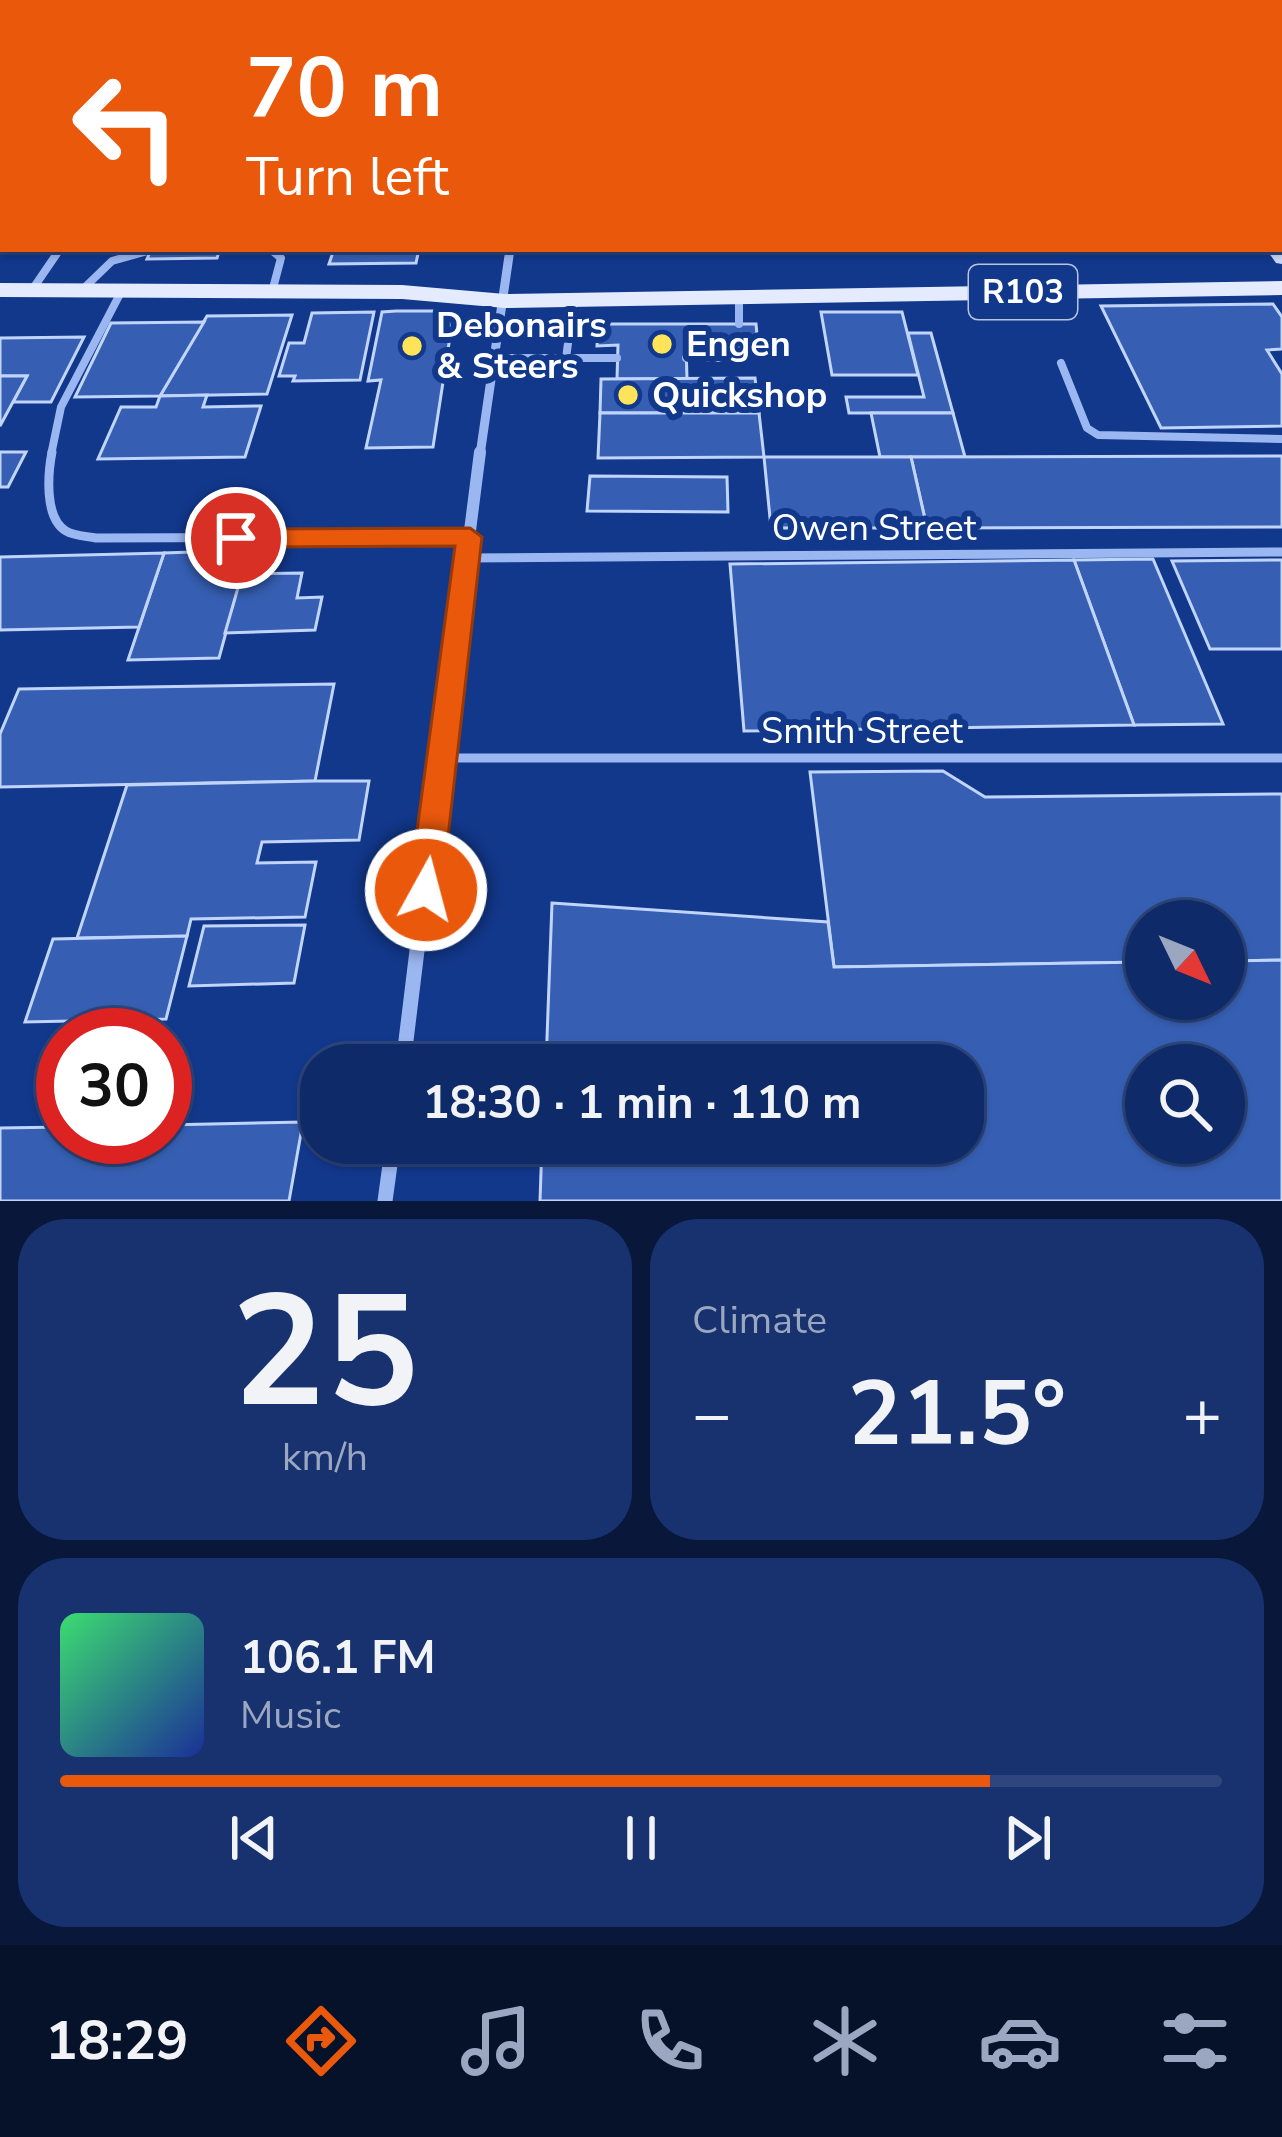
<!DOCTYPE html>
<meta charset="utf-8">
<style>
body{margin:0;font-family:"Nunito Sans",sans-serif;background:#17326f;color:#f1f3f6;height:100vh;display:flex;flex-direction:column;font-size:45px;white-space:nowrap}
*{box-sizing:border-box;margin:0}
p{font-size:39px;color:#9ba7c0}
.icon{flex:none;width:66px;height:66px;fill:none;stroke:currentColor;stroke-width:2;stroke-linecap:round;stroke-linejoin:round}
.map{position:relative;height:1201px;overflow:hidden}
.side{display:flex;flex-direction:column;gap:18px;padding:18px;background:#08173a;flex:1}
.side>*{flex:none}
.guide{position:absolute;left:0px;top:0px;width:1284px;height:252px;box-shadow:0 3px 9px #0004,0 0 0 3px #2e467d;background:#ea580c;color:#fff;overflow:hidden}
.needle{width:78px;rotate:133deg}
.controls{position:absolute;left:1125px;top:900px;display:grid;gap:24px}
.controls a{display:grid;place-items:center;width:120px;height:120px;border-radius:50%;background:#0e2a69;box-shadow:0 3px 9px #0004,0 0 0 3px #2e467d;font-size:60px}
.speed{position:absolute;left:36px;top:1008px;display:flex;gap:24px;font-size:60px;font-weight:700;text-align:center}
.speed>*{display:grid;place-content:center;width:156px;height:156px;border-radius:50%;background:#0e2a69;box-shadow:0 3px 9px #0004,0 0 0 3px #2e467d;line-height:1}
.speed .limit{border:18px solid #d22;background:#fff;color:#111}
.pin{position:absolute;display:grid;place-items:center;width:102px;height:102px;color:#fff;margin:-51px;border:6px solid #fff;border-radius:50%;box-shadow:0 3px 12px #0007}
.me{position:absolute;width:132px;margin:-66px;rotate:7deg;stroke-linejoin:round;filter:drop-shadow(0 0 9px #0008)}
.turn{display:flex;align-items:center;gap:42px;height:252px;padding:0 48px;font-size:54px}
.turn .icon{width:156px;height:156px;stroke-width:2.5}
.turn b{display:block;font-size:84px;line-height:102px}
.big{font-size:90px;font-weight:700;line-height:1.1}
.side .card{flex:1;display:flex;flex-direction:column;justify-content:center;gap:18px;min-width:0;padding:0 42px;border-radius:48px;background:#17326f}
.side .dial{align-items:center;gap:0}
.dial b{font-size:156px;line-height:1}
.song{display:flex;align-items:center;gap:36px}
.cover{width:144px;height:144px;border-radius:18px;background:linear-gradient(135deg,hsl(140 70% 55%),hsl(230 70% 35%))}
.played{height:12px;border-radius:6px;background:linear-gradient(90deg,#ea580c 80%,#2e467d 80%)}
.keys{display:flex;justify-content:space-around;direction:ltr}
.heat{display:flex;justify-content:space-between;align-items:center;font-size:66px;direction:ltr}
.side .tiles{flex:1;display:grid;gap:18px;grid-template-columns:1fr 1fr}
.card:last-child{grid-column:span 2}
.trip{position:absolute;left:300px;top:1044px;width:684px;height:120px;border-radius:48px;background:#0e2a69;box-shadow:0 3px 9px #0004,0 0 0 3px #2e467d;font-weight:700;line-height:120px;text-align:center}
.dock{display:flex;height:192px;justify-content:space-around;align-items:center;background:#06112a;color:#9ba7c0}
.dock .icon{width:84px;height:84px}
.dock .current{color:#ea580c}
.dock b{font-size:54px;color:#f1f3f6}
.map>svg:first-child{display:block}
.building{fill:#365fb3;stroke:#c1d5fc;stroke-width:3;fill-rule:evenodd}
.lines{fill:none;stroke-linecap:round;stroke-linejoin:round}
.lane-far2{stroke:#9bb7f1;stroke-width:6}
.lane-far1{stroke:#9bb7f1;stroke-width:8}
.lane{stroke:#9bb7f1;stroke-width:9}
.street-far2{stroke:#9bb7f1;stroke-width:9}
.street-far1{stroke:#9bb7f1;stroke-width:12}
.street{stroke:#9bb7f1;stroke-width:15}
.secondary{fill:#c9d8fc;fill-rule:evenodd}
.primary{fill:#e4ebff;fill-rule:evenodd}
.route{fill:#ea580c;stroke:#983908;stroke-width:3}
.poi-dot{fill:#ffe45a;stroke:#12388c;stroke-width:4.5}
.labels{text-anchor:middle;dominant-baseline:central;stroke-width:12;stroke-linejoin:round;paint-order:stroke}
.shield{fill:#12388c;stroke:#b8c3dc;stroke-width:3}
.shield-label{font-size:33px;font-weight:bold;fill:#fff}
.poi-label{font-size:36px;font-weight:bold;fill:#fff;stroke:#12388c;text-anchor:start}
.street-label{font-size:36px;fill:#fff;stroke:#12388c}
</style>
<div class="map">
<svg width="1282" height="1201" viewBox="0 0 1282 1201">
<rect width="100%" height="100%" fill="#12388c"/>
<g class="building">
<rect x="602" y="0" width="167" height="3"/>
<path d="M1075 0 1077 3 899 1 967 0Z"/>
<path d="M1158 0H1282V84L1281 3Z"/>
<path d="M220 249 217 258 147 259 151 250Z"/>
<path d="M334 249H419L416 263 329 264Z"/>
<path d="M802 249H998L999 251 802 252Z"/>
<path d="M1273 304 1282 317V349L1267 350 1282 374V426L1161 428 1101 306Z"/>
<path d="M396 311H454L433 447 366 448 381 380 368 381 382 312Z"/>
<path d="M374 312 360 380 293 381 295 376H279L289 343H304L312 313Z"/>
<path d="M821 312H902L918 375H832Z"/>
<path d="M292 315 267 394 160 396 207 316Z"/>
<path d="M204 322 160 396 75 397 111 323Z"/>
<path d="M598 324H756L758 345H686L687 379H617L618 345 597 346Z"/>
<path d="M908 333H931L953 413H849L846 397H924Z"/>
<path d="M84 337 51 402H13L27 376H0V338Z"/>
<path d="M0 376H27L0 426Z"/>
<path d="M755 378 759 413H600L601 379Z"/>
<path d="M207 395 203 407 261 406 245 457 98 459 121 407H156L160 396Z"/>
<path d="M600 413H759L764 457 598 458Z"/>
<path d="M871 413H953L965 457H880Z"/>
<path d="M0 452H26L8 487H0Z"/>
<path d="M1282 456V527L927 528 911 457Z"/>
<path d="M764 457H911L927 528H771Z"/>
<path d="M590 476 727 477 728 512 587 511Z"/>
<path d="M220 551 213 574H242L219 658 128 660 164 553Z"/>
<path d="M164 553 139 627 0 630V557Z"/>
<path d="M1153 559 1223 724 1134 725 1074 560Z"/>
<path d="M1074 560 1134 725 744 731 730 564Z"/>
<path d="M1282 560V649H1210L1172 561Z"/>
<path d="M302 573 297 598 322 597 315 630 225 633 242 574Z"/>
<path d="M334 684 315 781 0 787V734L19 689Z"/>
<path d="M943 771 985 797 1282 794V960L1224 961V921H1146V962L834 967 810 772Z"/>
<path d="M315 781H369L359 840 262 842 257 863 316 862 305 917 191 919 187 936 77 938 127 785Z"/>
<path d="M552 903 828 922 834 967 1146 962V999H1224V961L1282 960V1201H540L542 1143H963V1065H546ZM1146 1065H1224V1143H1146Z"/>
<path d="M305 925 294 983 189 986 204 926Z"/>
<path d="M187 936 166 1019 25 1022 53 939Z"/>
<path d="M303 1122 289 1201H0V1128L63 1127V1137H165V1125Z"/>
</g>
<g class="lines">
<path class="lane-far2" d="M0 172 3 168"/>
<g class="lane-far1">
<path d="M220 249H234"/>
<path d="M270 249 281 258 272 292"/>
<path d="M32 290 60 249"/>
<path d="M81 291 112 261 151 250"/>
<path d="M739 296V324"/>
<path d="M496 358H617"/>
<path d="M566 358 574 299"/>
<path d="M686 358H739L738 345"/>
<path d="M1061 363 1087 428 1098 435 1282 439"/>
<path d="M51 455 61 407 121 292"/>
</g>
<g class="lane">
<path d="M52 452C48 473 44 518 66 531 74 536 86 536 96 538L470 537"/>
<path d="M465 558 1282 552"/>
<path d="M443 758H1282"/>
</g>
<path class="street-far2" d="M480 455 510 249"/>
<path class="street-far1" d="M438 782 480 452"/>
<g class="street">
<path d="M403 1065 438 779"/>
<path d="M385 1201 393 1143"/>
</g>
<g class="secondary">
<path d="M1094 0H1106L1108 3H1096Z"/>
<path d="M1281 245 1282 246V264L1276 263 1266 249H1281Z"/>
</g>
<path class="primary" d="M1282 281V295L505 308 402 299 0 297V283L402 285 505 294Z"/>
</g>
<path class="route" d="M470 528 482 537 442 890 437 900 426 904 414 900 409 890 455 546 236 547 223 538 236 529Z"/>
<g class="poi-dot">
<circle cx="662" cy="344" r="12"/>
<circle cx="412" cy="346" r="12"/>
<circle cx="628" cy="395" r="12"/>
</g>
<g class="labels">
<rect class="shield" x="969" y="265" width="108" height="54" rx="9"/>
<g class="shield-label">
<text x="1023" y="292">R103</text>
</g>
<g class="poi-label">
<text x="436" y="325">Debonairs<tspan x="436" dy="41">&amp; Steers</tspan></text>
<text x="686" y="344">Engen</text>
<text x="652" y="395">Quickshop</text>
</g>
<g class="street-label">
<text x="874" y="528">Owen Street</text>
<text x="862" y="731">Smith Street</text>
</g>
</g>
</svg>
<div class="controls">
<a><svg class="needle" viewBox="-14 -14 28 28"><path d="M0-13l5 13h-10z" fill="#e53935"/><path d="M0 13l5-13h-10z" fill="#9ba7c0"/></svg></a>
<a><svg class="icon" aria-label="search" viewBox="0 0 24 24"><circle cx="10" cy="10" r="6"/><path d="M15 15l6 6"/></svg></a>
</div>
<div class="speed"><div class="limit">30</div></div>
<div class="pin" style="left:236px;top:538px;background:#d93025"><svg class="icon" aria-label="arrive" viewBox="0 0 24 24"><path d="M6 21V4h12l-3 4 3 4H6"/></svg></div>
<svg class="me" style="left:426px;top:890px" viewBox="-20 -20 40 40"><circle r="17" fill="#ea580c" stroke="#fff" stroke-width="3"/><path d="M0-11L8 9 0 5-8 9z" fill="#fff"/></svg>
<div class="trip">18:30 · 1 min · 110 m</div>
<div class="guide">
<div class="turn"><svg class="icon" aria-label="left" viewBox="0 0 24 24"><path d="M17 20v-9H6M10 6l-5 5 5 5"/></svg><div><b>70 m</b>Turn left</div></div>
</div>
</div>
<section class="side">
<div class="tiles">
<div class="card dial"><b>25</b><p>km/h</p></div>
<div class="card"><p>Climate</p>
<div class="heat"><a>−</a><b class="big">21.5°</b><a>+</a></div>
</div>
<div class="card">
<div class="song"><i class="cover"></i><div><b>106.1 FM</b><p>Music</p></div></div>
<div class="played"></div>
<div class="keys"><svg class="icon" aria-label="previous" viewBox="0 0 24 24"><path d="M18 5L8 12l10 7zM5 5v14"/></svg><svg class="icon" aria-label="pause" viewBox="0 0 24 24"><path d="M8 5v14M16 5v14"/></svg><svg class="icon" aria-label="next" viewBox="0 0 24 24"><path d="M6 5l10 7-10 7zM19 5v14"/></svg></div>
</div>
</div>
</section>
<nav class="dock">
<b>18:29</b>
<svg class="icon current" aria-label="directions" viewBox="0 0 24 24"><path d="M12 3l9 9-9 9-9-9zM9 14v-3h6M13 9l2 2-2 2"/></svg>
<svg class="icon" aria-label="music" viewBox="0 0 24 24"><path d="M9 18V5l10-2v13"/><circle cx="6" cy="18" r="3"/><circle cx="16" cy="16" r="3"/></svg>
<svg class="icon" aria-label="phone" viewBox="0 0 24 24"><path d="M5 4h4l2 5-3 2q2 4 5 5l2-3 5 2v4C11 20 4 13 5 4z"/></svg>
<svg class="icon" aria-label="climate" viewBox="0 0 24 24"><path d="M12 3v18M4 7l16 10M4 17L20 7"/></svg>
<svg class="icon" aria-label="car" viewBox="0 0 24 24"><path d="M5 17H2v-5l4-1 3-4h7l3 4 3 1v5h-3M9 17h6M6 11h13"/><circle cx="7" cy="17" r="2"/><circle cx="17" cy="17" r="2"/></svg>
<svg class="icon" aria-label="filters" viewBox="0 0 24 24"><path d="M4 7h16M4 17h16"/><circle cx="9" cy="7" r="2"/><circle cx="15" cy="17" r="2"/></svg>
</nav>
